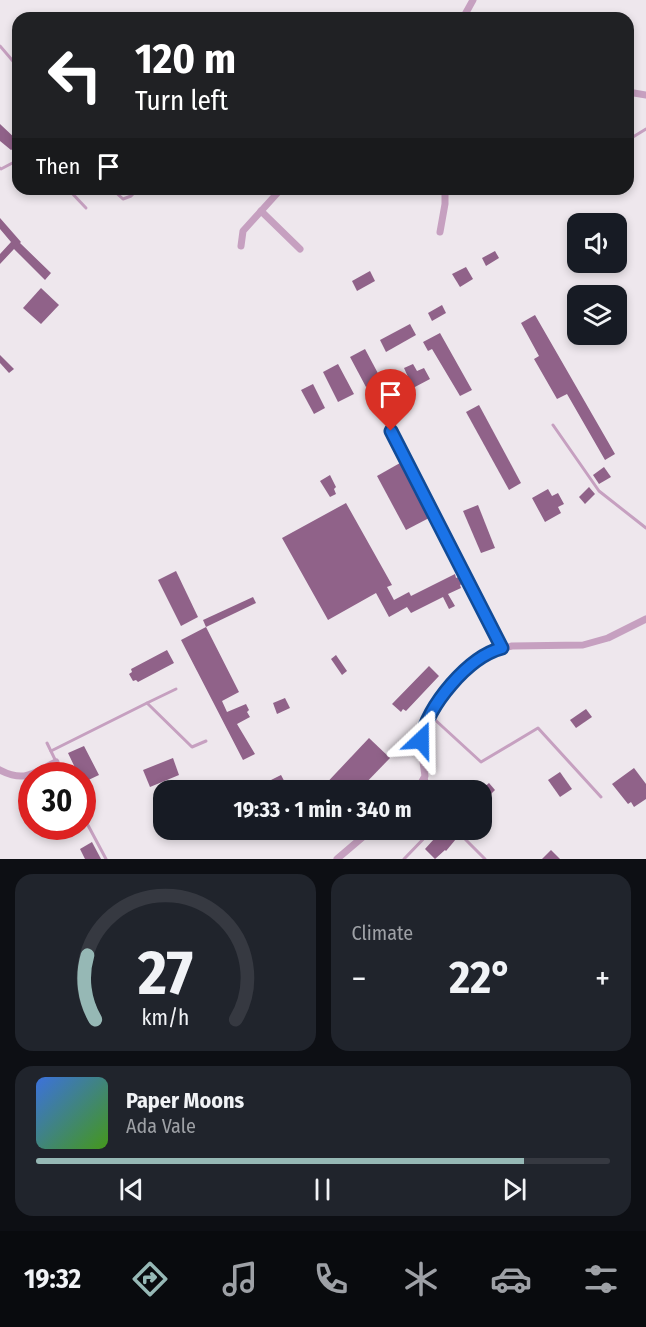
<!DOCTYPE html>
<meta charset="utf-8">
<style>
body{margin:0;font-family:"Fira Sans Condensed",sans-serif;background:#20242c;color:#f1f3f6;height:100vh;display:flex;flex-direction:column;font-size:22px;white-space:nowrap}
*{box-sizing:border-box;margin:0}
p{font-size:20px;color:#9ea1a6}
.icon{flex:none;width:33px;height:33px;fill:none;stroke:currentColor;stroke-width:2;stroke-linecap:round;stroke-linejoin:round}
.map{position:relative;height:859px;overflow:hidden}
.drawer{display:flex;flex-direction:column;gap:15px;padding:15px;background:#0d0f14;flex:1}
.drawer>*{flex:none}
.banner{position:absolute;left:12px;top:12px;width:622px;height:183px;border-radius:18px;box-shadow:0 3px 9px #0003;background:#202124;color:#fff;overflow:hidden}
.controls{position:absolute;left:567px;top:213px;display:grid;gap:12px}
.controls a{display:grid;place-items:center;width:60px;height:60px;border-radius:12px;background:#171b24;box-shadow:0 3px 9px #0003;font-size:30px}
.speed{position:absolute;left:18px;top:762px;display:flex;gap:12px;font-size:30px;font-weight:700;text-align:center}
.speed>*{display:grid;place-content:center;width:78px;height:78px;border-radius:50%;background:#171b24;box-shadow:0 3px 9px #0003;line-height:1}
.speed .limit{border:9px solid #d22;background:#fff;color:#111}
.pin{position:absolute;display:grid;place-items:center;width:51px;height:51px;color:#fff;margin:-62px -26px;border-radius:50% 50% 50% 0;rotate:-45deg;box-shadow:0 0 6px #0007}
.pin .icon{rotate:45deg}
.me{position:absolute;width:66px;margin:-33px;rotate:23deg;stroke-linejoin:round;filter:drop-shadow(0 0 4px #0008)}
.turn{display:flex;align-items:center;gap:21px;height:126px;padding:0 24px;font-size:27px}
.turn .icon{width:78px;height:78px;stroke-width:2.5}
.turn b{display:block;font-size:42px;line-height:51px}
.then{display:flex;align-items:center;height:57px;padding:0 24px;background:#0003;gap:12px;font-size:22px}
.big{font-size:45px;font-weight:700;line-height:1.1}
.drawer .tile{flex:1;display:flex;flex-direction:column;justify-content:center;gap:9px;min-width:0;padding:0 21px;border-radius:18px;background:#20242c}
.drawer .dial{align-items:center;gap:0}
.dial svg{height:156px;overflow:visible;fill:none;stroke:#363941;stroke-width:7;stroke-linecap:round;text-anchor:middle}
.dial text{fill:#f1f3f6;stroke:none}
.song{display:flex;align-items:center;gap:18px}
.cover{width:72px;height:72px;border-radius:9px;background:linear-gradient(135deg,hsl(220 70% 55%),hsl(100 70% 35%))}
.played{height:6px;border-radius:3px;background:linear-gradient(90deg,#96b8b5 85%,#363941 85%)}
.keys{display:flex;justify-content:space-around;direction:ltr}
.heat{display:flex;justify-content:space-between;align-items:center;font-size:33px;direction:ltr}
.drawer .tiles{flex:1;display:grid;gap:15px;grid-template-columns:1fr 1fr}
.tile:last-child{grid-column:span 2}
.trip{position:absolute;left:153px;top:780px;width:339px;height:60px;border-radius:18px;background:#171b24;box-shadow:0 3px 9px #0003;font-weight:700;line-height:60px;text-align:center}
.menu{display:flex;height:96px;justify-content:space-around;align-items:center;background:#090b0e;color:#9ea1a6}
.menu .icon{width:42px;height:42px}
.menu .on{color:#96b8b5}
.menu b{font-size:27px;color:#f1f3f6}
.map>svg:first-child{display:block}
.building{fill:#906289}
.lines{fill:none;stroke-linecap:round;stroke-linejoin:round}
.lane{stroke:#c6a0c0;stroke-width:3}
.street{stroke:#c6a0c0;stroke-width:7}
.route-casing{stroke:#114b97;stroke-width:15}
.route{stroke:#1a73e8;stroke-width:10}
</style>
<div class="map">
<svg width="646" height="859" viewBox="0 0 646 859">
<rect width="100%" height="100%" fill="#eee7ed"/>
<g class="building">
<path d="M0 124 18 141V146L11 150 0 141Z"/>
<path d="M0 218 21 242 20 243 51 273 45 280 14 249 0 264V254L11 242 0 229Z"/>
<path d="M495 251 499 258 486 266 482 258Z"/>
<path d="M466 267 473 279 460 287 452 274Z"/>
<path d="M370 271 375 281 357 291 352 281Z"/>
<path d="M41 288 59 305 41 324 23 308Z"/>
<path d="M442 305 446 313 432 321 428 313Z"/>
<path d="M535 315 615 454 605 460 567 394 557 399 534 359 539 356 521 323Z"/>
<path d="M410 324 416 335 386 352 380 340Z"/>
<path d="M440 333 472 390 460 396 432 349 428 351 423 342Z"/>
<path d="M365 349 381 379 366 387 350 357Z"/>
<path d="M0 355 14 369 9 373 0 363Z"/>
<path d="M338 364 354 394 338 402 323 372Z"/>
<path d="M413 364 417 371 424 368 430 379 413 388 404 368Z"/>
<path d="M313 384 325 408 314 414 301 390Z"/>
<path d="M479 405 521 483 509 490 466 412Z"/>
<path d="M400 463 429 518 406 530 377 476Z"/>
<path d="M604 467 611 477 599 484 593 475Z"/>
<path d="M330 475 336 487 334 489 336 494 330 497 320 481Z"/>
<path d="M589 487 595 494 585 504 579 497Z"/>
<path d="M548 489 552 496 558 493 564 504 558 507 561 513 545 522 532 498Z"/>
<path d="M346 503 392 585 387 587 394 600 409 592 411 596 455 574 456 578 461 576 464 583 460 585 461 588 448 594 455 606 449 609 443 597 411 613 407 607 389 617 376 593 328 620 282 538Z"/>
<path d="M478 505 495 548 481 553 463 511Z"/>
<path d="M176 571 198 617 181 626 158 580Z"/>
<path d="M253 597 256 603 206 627 203 620Z"/>
<path d="M206 627 239 692 222 701 227 712 246 704 249 710 247 712 250 717 237 724 255 754 243 760 181 640Z"/>
<path d="M167 650 174 663 138 682 136 680 133 681 129 674 132 672 131 669Z"/>
<path d="M336 655 347 671 342 675 331 659Z"/>
<path d="M429 666 439 676 406 711 403 709 401 712 392 704Z"/>
<path d="M285 698 290 708 277 714 273 703Z"/>
<path d="M586 709 592 717 576 728 570 720Z"/>
<path d="M369 738 390 758 359 790H320Z"/>
<path d="M84 746 99 775 82 783V776H79L68 753Z"/>
<path d="M173 758 179 775 150 787 143 770Z"/>
<path d="M634 768 646 784V799L634 807 631 802 628 804 612 784Z"/>
<path d="M560 772 572 789 560 797 548 780Z"/>
<path d="M281 775 289 790H271L267 782Z"/>
<path d="M489 783 495 790 490 795 483 788Z"/>
<path d="M444 830 456 839 446 851 445 850 435 859 425 849 434 839 432 837 436 833 438 835Z"/>
<path d="M92 842 101 859H85L80 849Z"/>
<path d="M551 850 560 859H542Z"/>
</g>
<g class="lines">
<g class="lane">
<path d="M0 46 18 67"/>
<path d="M628 140 646 129"/>
<path d="M0 168 1 169 18 160"/>
<path d="M68 189 86 208"/>
<path d="M112 189 123 199 131 196 138 189"/>
<path d="M553 425 599 491 646 528"/>
<path d="M391 431 502 648"/>
<path d="M147 703 176 689"/>
<path d="M432 717 481 762 538 728 601 797"/>
<path d="M47 743 63 776"/>
<path d="M51 751 147 703 192 747 206 741"/>
<path d="M426 778 430 790"/>
<path d="M82 814 106 859"/>
<path d="M456 830 485 859"/>
<path d="M404 859 432 830"/>
</g>
<g class="street">
<path d="M463 18 473 0"/>
<path d="M628 92 646 95"/>
<path d="M261 211 300 249"/>
<path d="M440 232 445 204V189"/>
<path d="M241 246 243 231 281 189"/>
<path d="M0 770C25 783 33 773 56 762"/>
<path d="M417 790 425 776 421 748 422 733 437 705 453 684 472 664 492 651 512 646 583 645 608 638 646 619"/>
<path d="M337 859 371 830"/>
</g>
</g>
<g class="lines">
<defs>
<path id="route" d="M391 431 502 648C468 657 428 705 421 740"/>
</defs>
<use href="#route" class="route-casing"/>
<use href="#route" class="route"/>
</g>
</svg>
<div class="controls">
<a><svg class="icon" aria-label="sound" viewBox="0 0 24 24"><path d="M4 9h4l5-4v14l-5-4H4zM17 9q2 3 0 6"/></svg></a>
<a><svg class="icon" aria-label="layers" viewBox="0 0 24 24"><path d="M12 4l9 5-9 5-9-5zM3 14l9 5 9-5"/></svg></a>
</div>
<div class="speed"><div class="limit">30</div></div>
<div class="pin" style="left:391px;top:431px;background:#d93025"><svg class="icon" aria-label="arrive" viewBox="0 0 24 24"><path d="M6 21V4h12l-3 4 3 4H6"/></svg></div>
<svg class="me" style="left:421px;top:740px" viewBox="-20 -20 40 40"><path d="M0-17L14 15 0 8-14 15z" fill="#1a73e8" stroke="#fff" stroke-width="4"/></svg>
<div class="trip">19:33 · 1 min · 340 m</div>
<div class="banner">
<div class="turn"><svg class="icon" aria-label="left" viewBox="0 0 24 24"><path d="M17 20v-9H6M10 6l-5 5 5 5"/></svg><div><b>120 m</b>Turn left</div></div>
<div class="then">Then<svg class="icon" aria-label="arrive" viewBox="0 0 24 24"><path d="M6 21V4h12l-3 4 3 4H6"/></svg></div>
</div>
</div>
<section class="drawer">
<div class="tiles">
<div class="tile dial"><svg viewBox="0 0 100 80">
<path d="M14 69A42 42 0 1 1 86 69"/>
<path d="M14 69A42 42 0 0 1 10 36" stroke="#96b8b5"/>
<text x="50" y="56" font-size="32" font-weight="700">27</text>
<text x="50" y="72" font-size="11">km/h</text>
</svg></div>
<div class="tile"><p>Climate</p>
<div class="heat"><a>−</a><b class="big">22°</b><a>+</a></div>
</div>
<div class="tile">
<div class="song"><i class="cover"></i><div><b>Paper Moons</b><p>Ada Vale</p></div></div>
<div class="played"></div>
<div class="keys"><svg class="icon" aria-label="previous" viewBox="0 0 24 24"><path d="M18 5L8 12l10 7zM5 5v14"/></svg><svg class="icon" aria-label="pause" viewBox="0 0 24 24"><path d="M8 5v14M16 5v14"/></svg><svg class="icon" aria-label="next" viewBox="0 0 24 24"><path d="M6 5l10 7-10 7zM19 5v14"/></svg></div>
</div>
</div>
</section>
<nav class="menu">
<b>19:32</b>
<svg class="icon on" aria-label="directions" viewBox="0 0 24 24"><path d="M12 3l9 9-9 9-9-9zM9 14v-3h6M13 9l2 2-2 2"/></svg>
<svg class="icon" aria-label="music" viewBox="0 0 24 24"><path d="M9 18V5l10-2v13"/><circle cx="6" cy="18" r="3"/><circle cx="16" cy="16" r="3"/></svg>
<svg class="icon" aria-label="phone" viewBox="0 0 24 24"><path d="M5 4h4l2 5-3 2q2 4 5 5l2-3 5 2v4C11 20 4 13 5 4z"/></svg>
<svg class="icon" aria-label="climate" viewBox="0 0 24 24"><path d="M12 3v18M4 7l16 10M4 17L20 7"/></svg>
<svg class="icon" aria-label="car" viewBox="0 0 24 24"><path d="M5 17H2v-5l4-1 3-4h7l3 4 3 1v5h-3M9 17h6M6 11h13"/><circle cx="7" cy="17" r="2"/><circle cx="17" cy="17" r="2"/></svg>
<svg class="icon" aria-label="filters" viewBox="0 0 24 24"><path d="M4 7h16M4 17h16"/><circle cx="9" cy="7" r="2"/><circle cx="15" cy="17" r="2"/></svg>
</nav>
